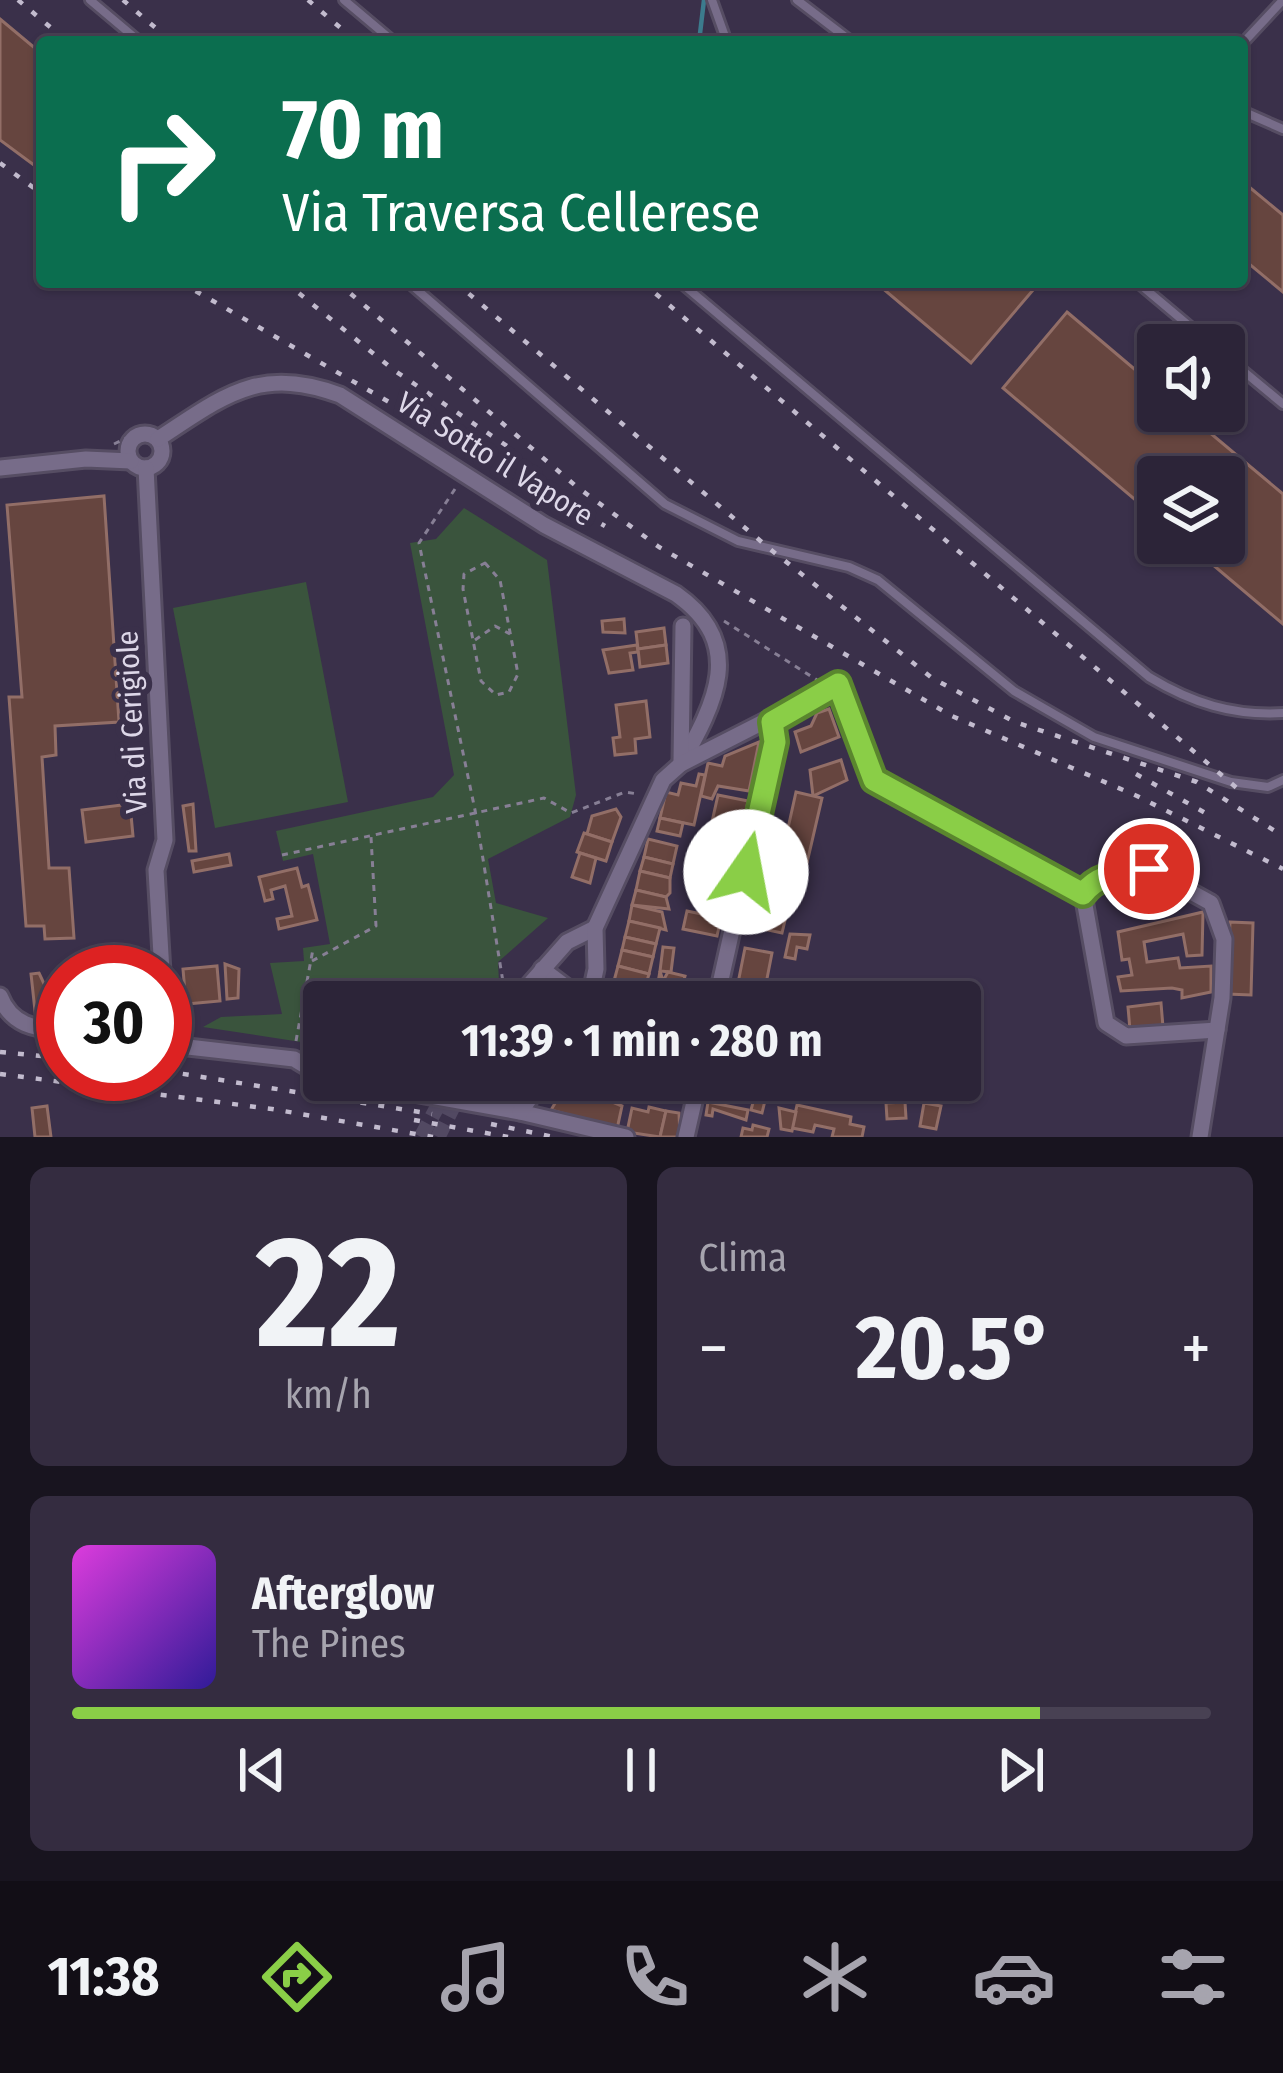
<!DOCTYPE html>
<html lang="it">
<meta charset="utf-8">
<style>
body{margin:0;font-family:"Fira Sans Condensed",sans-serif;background:#342c40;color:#f1f3f6;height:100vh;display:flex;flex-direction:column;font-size:45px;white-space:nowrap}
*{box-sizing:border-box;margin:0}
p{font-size:39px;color:#a6a4ae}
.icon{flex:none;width:66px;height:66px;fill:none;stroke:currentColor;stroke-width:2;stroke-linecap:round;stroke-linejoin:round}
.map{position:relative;height:1137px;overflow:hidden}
.sheet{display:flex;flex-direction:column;gap:30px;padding:30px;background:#18141f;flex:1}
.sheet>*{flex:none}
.top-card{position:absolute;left:36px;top:36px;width:1212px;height:252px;border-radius:12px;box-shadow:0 3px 9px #0004,0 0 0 3px #484153;background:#0b6e4f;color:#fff;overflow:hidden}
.controls{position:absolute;left:1137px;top:324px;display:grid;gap:24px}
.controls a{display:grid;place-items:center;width:108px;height:108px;border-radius:12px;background:#2c2438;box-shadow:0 3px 9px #0004,0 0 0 3px #484153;font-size:60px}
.speed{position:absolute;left:36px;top:945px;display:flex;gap:24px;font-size:60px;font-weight:700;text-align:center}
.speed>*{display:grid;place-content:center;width:156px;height:156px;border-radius:50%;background:#2c2438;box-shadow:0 3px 9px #0004,0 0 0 3px #484153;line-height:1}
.speed .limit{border:18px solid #d22;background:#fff;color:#111}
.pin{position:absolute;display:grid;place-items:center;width:102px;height:102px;color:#fff;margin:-51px;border:6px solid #fff;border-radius:50%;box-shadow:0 3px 12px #0007}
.me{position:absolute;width:132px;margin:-66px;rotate:12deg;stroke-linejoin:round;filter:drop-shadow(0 0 9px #0008)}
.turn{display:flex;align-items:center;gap:42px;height:252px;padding:0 48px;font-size:54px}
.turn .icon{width:156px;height:156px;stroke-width:2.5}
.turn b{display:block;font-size:84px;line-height:102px}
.big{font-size:90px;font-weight:700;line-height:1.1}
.sheet .card{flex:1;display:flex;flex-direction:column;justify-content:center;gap:18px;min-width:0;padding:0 42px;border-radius:18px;background:#342c40}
.sheet .dial{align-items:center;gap:0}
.dial b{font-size:156px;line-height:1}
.song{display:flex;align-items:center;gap:36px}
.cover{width:144px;height:144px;border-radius:18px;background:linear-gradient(135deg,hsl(300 70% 55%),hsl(250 70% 35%))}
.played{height:12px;border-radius:6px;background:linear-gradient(90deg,#8ace47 85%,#484153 85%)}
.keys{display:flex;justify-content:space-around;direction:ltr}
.heat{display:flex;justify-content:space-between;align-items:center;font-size:66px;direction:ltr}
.sheet .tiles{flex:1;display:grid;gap:30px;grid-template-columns:1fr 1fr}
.card:last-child{grid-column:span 2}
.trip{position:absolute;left:303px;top:981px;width:678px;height:120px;border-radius:12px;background:#2c2438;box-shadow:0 3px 9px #0004,0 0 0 3px #484153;font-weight:700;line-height:120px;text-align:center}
.menu{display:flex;height:192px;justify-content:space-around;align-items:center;background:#120e16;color:#a6a4ae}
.menu .icon{width:84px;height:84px}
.menu .on{color:#8ace47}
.menu b{font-size:54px;color:#f1f3f6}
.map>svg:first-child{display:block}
.green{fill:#3a543d}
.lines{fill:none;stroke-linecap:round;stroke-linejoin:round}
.stream{stroke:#3c7b8d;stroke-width:4.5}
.building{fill:#66453f;stroke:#926e67;stroke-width:3}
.minor-tunnel{stroke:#524962;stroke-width:15;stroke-dasharray:15 8;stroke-linecap:butt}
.service-casing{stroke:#564d63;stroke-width:14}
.minor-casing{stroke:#564d63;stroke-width:21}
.path{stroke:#877f95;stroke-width:3;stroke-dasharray:6 6;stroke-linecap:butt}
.service{stroke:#776c89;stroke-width:8}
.minor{stroke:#776c89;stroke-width:15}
.rail{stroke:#c2bbce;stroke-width:4.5;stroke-dasharray:6 12;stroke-linecap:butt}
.route-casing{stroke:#5a862e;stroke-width:30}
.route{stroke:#8ace47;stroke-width:21}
.labels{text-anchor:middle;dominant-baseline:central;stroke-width:12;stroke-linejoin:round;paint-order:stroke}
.street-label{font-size:30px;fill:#ddd7e8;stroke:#3a304a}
</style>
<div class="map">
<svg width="1283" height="1137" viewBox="0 0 1283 1137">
<rect width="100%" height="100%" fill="#3a304a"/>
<g class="green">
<path d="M464 508 547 560 576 795 570 817 488 859 496 903 548 918 498 962 500 1002H405V988L313 980 317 1070 301 1042 203 1027 221 1017 282 1014 270 963 304 961 303 948 330 944 313 854 283 861 276 831 433 797 454 775 410 543 436 539Z"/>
<path d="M306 582 348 802 215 828 173 608Z"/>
</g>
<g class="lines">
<path class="stream" d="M699 42 704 0"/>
</g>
<g class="building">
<path d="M0 19 42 54V171L0 140Z"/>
<path d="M1242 181 1283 215V292L1242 258Z"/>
<path d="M875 282H1038L1039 283 971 363Z"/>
<path d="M1067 312 1158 389V411H1184L1283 494V624L1187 543H1224V477H1158V519L1003 388Z"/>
<path d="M104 496 119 722 55 726 56 755 42 757 49 868H69L74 938 45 939 44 926H26L9 697H22L7 505Z"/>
<path d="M624 619 625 633 603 632 602 621Z"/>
<path d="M664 628 666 645 638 649 636 632Z"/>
<path d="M637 645 638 652 630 653 633 670 609 673 603 650Z"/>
<path d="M666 645 668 663 640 667 638 649Z"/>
<path d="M646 701 650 737 635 739 636 753 615 755 613 738 620 737 616 705Z"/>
<path d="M829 709 839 737 801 752 795 732 811 726 817 713Z"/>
<path d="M759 742 749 791 718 786 712 799 701 796 708 763 722 766 725 756Z"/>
<path d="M841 760 847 780 813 796 810 770Z"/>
<path d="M699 774 705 775 694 825 660 818 666 792 678 795 681 783 696 786Z"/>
<path d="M796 792 822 798 800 893 775 887Z"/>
<path d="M718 795 748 801 742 829 712 822Z"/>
<path d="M130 804 133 836 86 842 82 810Z"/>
<path d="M193 804 196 851H189L183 806Z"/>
<path d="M616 809 621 817 612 842 587 834 592 816Z"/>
<path d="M660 818 683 823 680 836 657 831Z"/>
<path d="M584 833 612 842 606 861 577 852Z"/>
<path d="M648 839 677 846 673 864 644 857Z"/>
<path d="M701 842 737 851 731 878 695 870Z"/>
<path d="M580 853 596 858 590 883 572 877Z"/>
<path d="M229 854 231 865 194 872 192 861Z"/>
<path d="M644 857 673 864 670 878 640 871Z"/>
<path d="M297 868 302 887 308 885 317 920 279 929 277 919 292 916 285 886 271 890 273 899 265 901 259 877Z"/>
<path d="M640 871 670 878V893L666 897 636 890Z"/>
<path d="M636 890 666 897 669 909 632 905Z"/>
<path d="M632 905 662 912 666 930 629 921Z"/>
<path d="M754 905 787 912 782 933 749 926Z"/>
<path d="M687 911 721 918 717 936 683 929Z"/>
<path d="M1203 912 1202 955 1187 956 1183 934 1144 942 1147 962 1178 958 1180 968 1211 966V992L1182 998V990L1172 988 1121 991 1118 977 1132 975 1129 959 1122 960 1118 932Z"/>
<path d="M629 921 660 928 656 944 625 937Z"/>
<path d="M1230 922 1253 923 1251 995 1227 994Z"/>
<path d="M790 934 810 935 807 949 797 947 795 959 785 957Z"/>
<path d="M625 937 656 944 653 957 622 950Z"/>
<path d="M663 947 674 948 671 972 660 971Z"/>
<path d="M745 948 772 953 764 994 737 988Z"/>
<path d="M622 950 653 957 649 974 618 966Z"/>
<path d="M225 964 239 969 238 998 227 999Z"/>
<path d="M217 966 220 1001 186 1004 183 969Z"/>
<path d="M618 966 649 974 645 988 614 981Z"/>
<path d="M660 971 663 981 668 972 685 976 679 999 656 994Z"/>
<path d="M39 973 46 988 63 978V1017L36 1020 31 974Z"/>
<path d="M614 981 639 987 636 1002 611 1001Z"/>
<path d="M742 989 764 994 768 1001 734 1002Z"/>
<path d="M375 991V1002H339L337 992Z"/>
<path d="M1161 1003 1163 1027 1130 1030 1128 1007Z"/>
<path d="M658 1080H686L683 1094 656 1089Z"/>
<path d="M718 1080 747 1086 743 1102 714 1096Z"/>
<path d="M759 1080H770L762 1113 751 1110Z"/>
<path d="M567 1083 622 1106 617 1129 551 1110Z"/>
<path d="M708 1102 748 1110 746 1120 713 1109 712 1116 706 1115Z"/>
<path d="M905 1102 906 1118 887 1119 886 1103Z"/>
<path d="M924 1103 941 1106 936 1129 920 1126Z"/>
<path d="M797 1105 851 1117 850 1124 864 1127 862 1137H832L834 1129 815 1125 813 1132 792 1128Z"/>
<path d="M47 1106 51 1137H35L32 1108Z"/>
<path d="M649 1107 666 1111 660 1137 627 1132 632 1108 648 1112Z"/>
<path d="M779 1108 796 1112 792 1131 781 1129Z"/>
<path d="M666 1111 679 1113 680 1137H660Z"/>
<path d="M753 1125 769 1129 767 1137H741L743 1128 752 1130Z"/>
</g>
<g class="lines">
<g class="minor-tunnel">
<path d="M421 1137 448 1087"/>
<path d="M438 1137 461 1091"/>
</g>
<defs>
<g id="service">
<path d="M90 0 140 42"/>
<path d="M344 0 394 42"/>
<path d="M712 0 727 42"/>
<path d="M797 0 852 42"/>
<path d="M1242 44 1283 0"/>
<path d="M1242 111 1283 129"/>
<path d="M408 282 665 504 738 541 849 567 878 580 1014 691 1094 737 1231 782 1268 787 1283 780"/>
<path d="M680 282 1149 677C1192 703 1233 716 1283 713"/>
<path d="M1137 282 1212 345"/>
<path d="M1224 355 1283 404"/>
</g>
<g id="minor">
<circle cx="145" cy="451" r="17"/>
<path d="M158 439C224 396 259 365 340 395L544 525 676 594C747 644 715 703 681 764"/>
<path d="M0 468 86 459 131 461"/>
<path d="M146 468 165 840 156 870 162 972"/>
<path d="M681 761 683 626"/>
<path d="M1083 894 1106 1023 1126 1036 1217 1030"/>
<path d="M542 969 586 1002"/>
<path d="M0 996C11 1025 35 1029 63 1031"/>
<path d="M165 999 169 1034"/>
<path d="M514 1002 567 942 595 928"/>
<path d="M589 1002 596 969 595 928 663 780 681 764 838 684 874 780 1083 894 1092 883 1109 876 1149 869 1211 903 1224 939 1222 998 1200 1137"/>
<path d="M716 1002 774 742 772 722"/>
<path d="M165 1034 188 1047 294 1059 324 1077"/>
<path d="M341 1080 520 1112 626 1137"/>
<path d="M462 1089 465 1080"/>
<path d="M520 1112 543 1080"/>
<path d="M686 1137 699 1080"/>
</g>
</defs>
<use href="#service" class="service-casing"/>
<use href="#minor" class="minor-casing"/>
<g class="path">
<path d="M114 444 142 431"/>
<path d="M455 489 419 543 475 810 504 988"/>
<path d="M485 563 500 580 518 674 509 692 496 695 481 681 463 589 464 574Z"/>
<path d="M724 621 817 680"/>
<path d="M475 640 495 626 510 634"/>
<path d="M282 855 544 798 571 813 625 792 638 794"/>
<path d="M312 961 376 926 371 837"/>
<path d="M296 1041 313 949"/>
</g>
<use href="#service" class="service"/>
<use href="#minor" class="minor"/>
<g class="rail">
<path d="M18 0 68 42"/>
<path d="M123 0 172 42"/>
<path d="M308 0 357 42"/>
<path d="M0 163 42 194"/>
<path d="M180 282 605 526"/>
<path d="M285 282 395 371 510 448"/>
<path d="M337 282 577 487 659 547 952 716 1137 796 1283 869"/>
<path d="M455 282 770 549 932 678 1015 722 1197 782 1283 836"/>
<path d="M642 282 1245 795"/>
<path d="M1136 774 1209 815"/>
<path d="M0 1052 63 1058"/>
<path d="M165 1071 432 1114"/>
<path d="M0 1074 272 1109 433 1137"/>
<path d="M414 1120 508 1137"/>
<path d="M491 1124 554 1137"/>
</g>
</g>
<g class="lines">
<defs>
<path id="route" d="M746 872 775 742 772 722 838 684 874 780 1083 894C1098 873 1124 873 1149 869"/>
</defs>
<use href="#route" class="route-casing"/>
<use href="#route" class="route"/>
</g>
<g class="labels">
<g class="street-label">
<text transform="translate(495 459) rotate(32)">Via Sotto il Vapore</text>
<text transform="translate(132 722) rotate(-93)">Via di Cerigiole</text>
</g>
</g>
</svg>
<div class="controls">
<a><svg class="icon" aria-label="sound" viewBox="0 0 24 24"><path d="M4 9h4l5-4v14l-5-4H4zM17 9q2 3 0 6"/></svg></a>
<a><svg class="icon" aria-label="layers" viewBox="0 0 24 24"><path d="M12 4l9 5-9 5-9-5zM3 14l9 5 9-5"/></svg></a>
</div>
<div class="speed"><div class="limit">30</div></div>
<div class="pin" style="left:1149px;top:869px;background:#d93025"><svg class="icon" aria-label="arrive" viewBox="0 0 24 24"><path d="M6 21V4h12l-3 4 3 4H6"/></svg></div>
<svg class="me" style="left:746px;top:872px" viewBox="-20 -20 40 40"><circle r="19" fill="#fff"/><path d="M0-13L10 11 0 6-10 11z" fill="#8ace47"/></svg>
<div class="trip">11:39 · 1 min · 280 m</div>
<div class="top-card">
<div class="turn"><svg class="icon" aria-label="right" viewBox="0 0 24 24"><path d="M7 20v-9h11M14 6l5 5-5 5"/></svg><div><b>70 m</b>Via Traversa Cellerese</div></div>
</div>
</div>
<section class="sheet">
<div class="tiles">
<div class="card dial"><b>22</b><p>km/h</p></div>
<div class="card"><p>Clima</p>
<div class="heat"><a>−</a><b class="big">20.5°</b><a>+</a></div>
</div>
<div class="card">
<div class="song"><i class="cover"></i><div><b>Afterglow</b><p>The Pines</p></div></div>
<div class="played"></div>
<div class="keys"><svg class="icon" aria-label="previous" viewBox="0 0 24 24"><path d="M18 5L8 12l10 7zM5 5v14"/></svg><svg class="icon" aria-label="pause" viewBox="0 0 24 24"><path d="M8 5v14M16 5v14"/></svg><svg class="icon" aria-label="next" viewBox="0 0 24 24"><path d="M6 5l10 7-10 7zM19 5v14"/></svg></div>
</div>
</div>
</section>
<nav class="menu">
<b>11:38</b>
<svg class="icon on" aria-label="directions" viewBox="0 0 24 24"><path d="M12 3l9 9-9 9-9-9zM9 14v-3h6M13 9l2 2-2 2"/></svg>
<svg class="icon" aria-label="music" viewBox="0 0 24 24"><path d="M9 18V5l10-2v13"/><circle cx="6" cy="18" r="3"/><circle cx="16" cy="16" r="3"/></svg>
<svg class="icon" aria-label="phone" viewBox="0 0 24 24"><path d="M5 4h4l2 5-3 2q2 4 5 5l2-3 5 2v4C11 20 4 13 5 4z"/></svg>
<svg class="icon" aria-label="climate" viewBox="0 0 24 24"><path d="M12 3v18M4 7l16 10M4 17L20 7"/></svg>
<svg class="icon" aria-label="car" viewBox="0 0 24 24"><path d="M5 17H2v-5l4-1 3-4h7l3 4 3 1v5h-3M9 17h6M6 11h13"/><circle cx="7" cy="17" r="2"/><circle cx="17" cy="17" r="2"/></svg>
<svg class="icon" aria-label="filters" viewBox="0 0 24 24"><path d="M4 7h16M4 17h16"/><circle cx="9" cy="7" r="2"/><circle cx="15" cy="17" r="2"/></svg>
</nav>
